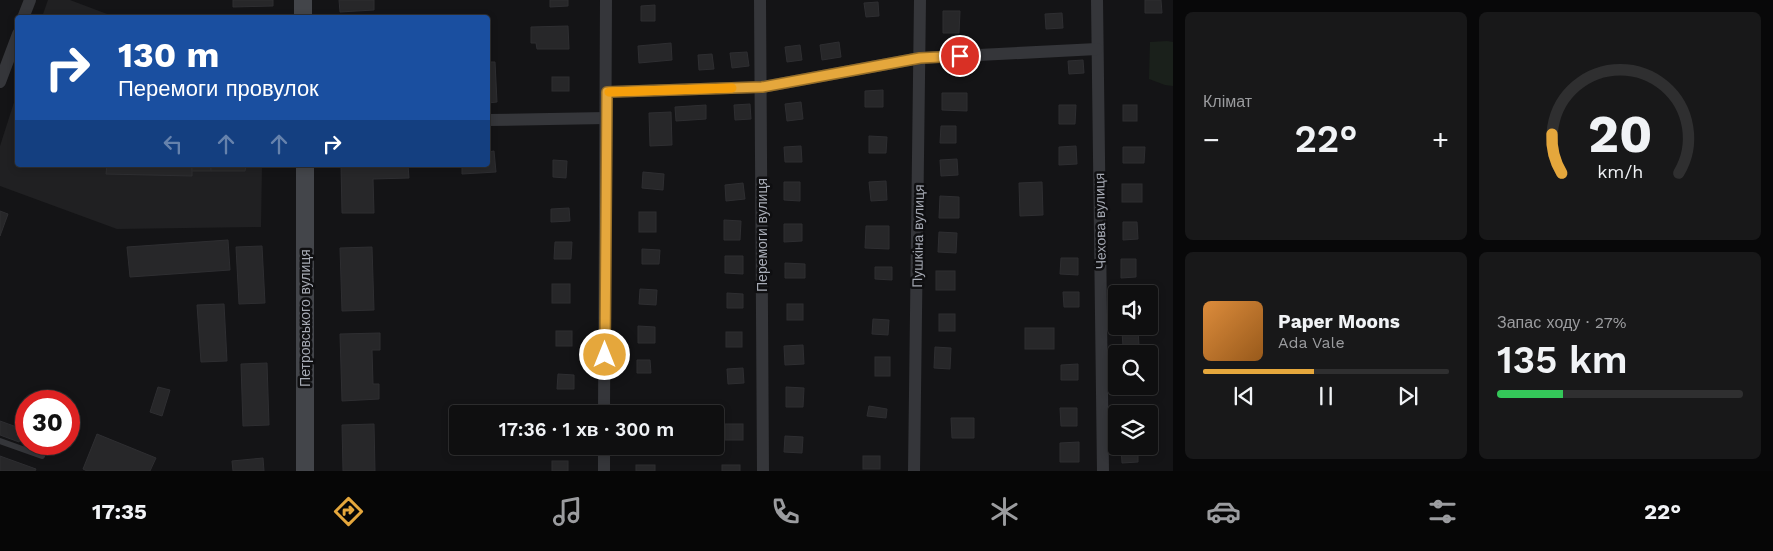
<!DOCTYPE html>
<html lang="uk">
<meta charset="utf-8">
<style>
body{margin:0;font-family:"Work Sans",sans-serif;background:#181819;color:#f1f3f6;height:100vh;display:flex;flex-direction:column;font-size:19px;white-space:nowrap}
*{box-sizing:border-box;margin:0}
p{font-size:16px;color:#9b9c9f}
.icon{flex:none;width:28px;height:28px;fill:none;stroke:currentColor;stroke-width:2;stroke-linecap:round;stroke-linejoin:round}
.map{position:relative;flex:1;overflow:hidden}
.details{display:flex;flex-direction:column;gap:12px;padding:12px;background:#080809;width:600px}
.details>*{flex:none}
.banner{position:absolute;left:15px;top:15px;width:475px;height:152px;border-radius:5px;box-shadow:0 2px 8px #0003,0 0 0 1px #2f2f30;background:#1a4fa0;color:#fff;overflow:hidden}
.tools{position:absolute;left:1108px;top:285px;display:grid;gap:10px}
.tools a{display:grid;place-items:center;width:50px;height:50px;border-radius:5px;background:#0f0f10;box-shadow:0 2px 8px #0003,0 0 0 1px #2f2f30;font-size:25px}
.speed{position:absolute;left:15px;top:390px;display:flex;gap:10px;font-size:25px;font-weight:700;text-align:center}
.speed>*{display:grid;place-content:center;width:65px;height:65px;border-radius:50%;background:#0f0f10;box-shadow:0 2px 8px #0003,0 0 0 1px #2f2f30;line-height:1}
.speed .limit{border:8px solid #d22;background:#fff;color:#111}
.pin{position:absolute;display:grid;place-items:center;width:42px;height:42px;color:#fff;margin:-21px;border:2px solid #fff;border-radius:50%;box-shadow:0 1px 5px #0007}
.me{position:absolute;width:55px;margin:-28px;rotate:0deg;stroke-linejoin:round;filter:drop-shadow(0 0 4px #0008)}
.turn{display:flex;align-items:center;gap:18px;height:105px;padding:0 20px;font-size:22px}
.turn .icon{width:65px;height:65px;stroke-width:2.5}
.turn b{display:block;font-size:35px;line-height:42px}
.lanes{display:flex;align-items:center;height:48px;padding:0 20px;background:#0003;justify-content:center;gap:25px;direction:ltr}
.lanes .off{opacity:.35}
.big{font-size:38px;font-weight:600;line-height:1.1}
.details .widget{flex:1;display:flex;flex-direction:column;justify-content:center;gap:8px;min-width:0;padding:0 18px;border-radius:8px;background:#181819}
.details .dial{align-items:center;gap:0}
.dial svg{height:130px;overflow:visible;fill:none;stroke:#2f2f30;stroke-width:7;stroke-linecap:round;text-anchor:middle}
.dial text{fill:#f1f3f6;stroke:none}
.song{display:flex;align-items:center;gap:15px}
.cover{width:60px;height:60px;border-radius:8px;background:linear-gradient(135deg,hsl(30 70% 55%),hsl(30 70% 35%))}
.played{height:5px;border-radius:2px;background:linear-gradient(90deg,#e5a73c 45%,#2f2f30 45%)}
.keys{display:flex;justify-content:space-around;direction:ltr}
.heat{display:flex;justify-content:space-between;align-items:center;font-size:28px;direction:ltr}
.charge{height:8px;border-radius:4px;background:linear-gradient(90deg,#34c759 27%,#2f2f30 0)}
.details .tiles{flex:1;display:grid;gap:12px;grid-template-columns:repeat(2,1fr)}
.trip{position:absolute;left:449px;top:405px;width:275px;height:50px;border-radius:5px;background:#0f0f10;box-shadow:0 2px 8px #0003,0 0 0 1px #2f2f30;font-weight:600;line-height:50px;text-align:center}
.tabs{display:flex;height:80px;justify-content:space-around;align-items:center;background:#060606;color:#9b9c9f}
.tabs .icon{width:35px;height:35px}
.tabs .active{color:#e5a73c}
.tabs b{font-size:22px;color:#f1f3f6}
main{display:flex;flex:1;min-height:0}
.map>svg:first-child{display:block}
.built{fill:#202022}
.green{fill:#1a201b}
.building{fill:#272729;stroke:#2e2e31}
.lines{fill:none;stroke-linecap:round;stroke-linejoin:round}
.lane{stroke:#35363a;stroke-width:6}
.street{stroke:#35363a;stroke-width:12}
.secondary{stroke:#43454a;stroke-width:18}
.route-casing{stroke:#956d27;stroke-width:12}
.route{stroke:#e5a73c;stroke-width:9}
.slow{stroke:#f59e0b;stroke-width:9}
.labels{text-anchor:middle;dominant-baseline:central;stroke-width:5;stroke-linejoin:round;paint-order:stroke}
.street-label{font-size:14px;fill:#a7abb5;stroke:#0f0f11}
</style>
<main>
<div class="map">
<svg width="1173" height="471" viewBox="0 0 1173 471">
<rect width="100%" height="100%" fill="#141416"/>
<g class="built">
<path d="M48 0H70L115 17H42Z"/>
<path d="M17 93 18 165H262L261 227 117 229 0 186V146Z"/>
</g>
<path class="green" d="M1167 41 1173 42V86L1165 85 1149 79 1150 42Z"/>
<g class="building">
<path d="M233 0H273V6L233 7Z"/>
<path d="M339 0H374V10L340 12Z"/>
<path d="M550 0H568V6L550 7Z"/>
<path d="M1145 0H1161L1162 13H1145Z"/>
<path d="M878 2 879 16 866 17 864 3Z"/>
<path d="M655 5V21H641V6Z"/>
<path d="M943 11H960L959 33H943Z"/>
<path d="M1062 13 1063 28 1046 29 1045 14Z"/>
<path d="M568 26 569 49H537L536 43H531V27Z"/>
<path d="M839 42 841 57 822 60 820 45Z"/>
<path d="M671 43 672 60 639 63 638 46Z"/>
<path d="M800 45 802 60 787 62 785 47Z"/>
<path d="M747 52 749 66 732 68 730 53Z"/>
<path d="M712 54 714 69 699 70 698 55Z"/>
<path d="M1083 60 1084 73 1069 74 1068 61Z"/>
<path d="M488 62H495L497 102 488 103Z"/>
<rect x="552" y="77" width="17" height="14"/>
<path d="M883 90V107H865V91Z"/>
<path d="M942 93H967V111L942 110Z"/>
<path d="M801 102 803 119 787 121 785 104Z"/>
<path d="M750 104 751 119 735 120 734 105Z"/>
<path d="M706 105V119L676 121 675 107Z"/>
<path d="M1059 105H1076L1075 124H1059Z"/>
<rect x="1123" y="105" width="14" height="16"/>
<path d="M671 112 672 145 650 146 649 113Z"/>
<path d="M941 126H956V143H940Z"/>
<path d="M869 136 887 137 886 153H869Z"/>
<path d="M801 146 802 162H785L784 147Z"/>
<path d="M1076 146 1077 164 1059 165V147Z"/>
<path d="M1123 147H1145L1144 163H1123Z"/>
<path d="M494 151 496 172 462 174V165H488V152Z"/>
<path d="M957 159 958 175 941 176 940 160Z"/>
<path d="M553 160 567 161 566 178 553 177Z"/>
<path d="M107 165H192V176L106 174Z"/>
<rect x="192" y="165" width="19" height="6"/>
<path d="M211 165H246L245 171H211Z"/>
<path d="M341 165H408L409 178 373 179 374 213H342Z"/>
<path d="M643 172 664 174 663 190 642 188Z"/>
<path d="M886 181 887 200 871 201 869 182Z"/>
<path d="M784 182H800V201L784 200Z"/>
<path d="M1042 182 1043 215 1020 216 1019 183Z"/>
<path d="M743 183 745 199 726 201 725 185Z"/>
<rect x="1122" y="184" width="20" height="18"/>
<path d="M940 196 959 197V218H939Z"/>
<path d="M569 208 570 221 551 222V209Z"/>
<path d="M0 211 8 214 0 236Z"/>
<rect x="639" y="212" width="17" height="20"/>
<path d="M724 220 741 221 740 240H724Z"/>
<path d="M1123 222H1137L1138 239 1123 240Z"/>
<path d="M784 224H802V241L784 242Z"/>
<path d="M866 226H889V249L865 248Z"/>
<path d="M939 232 957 233 956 253 938 252Z"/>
<path d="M228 240 230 270 130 277 127 247Z"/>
<path d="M555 242H572L571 259H554Z"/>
<path d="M262 246 265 303 239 304 236 247Z"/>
<path d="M372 247 374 310 342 311 340 248Z"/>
<path d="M642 249 660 250 659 264H642Z"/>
<path d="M725 256H743V274L725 273Z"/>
<path d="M1061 258H1078V275L1060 274Z"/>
<path d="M1121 259H1136V277L1121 278Z"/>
<path d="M785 263 805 264V278H785Z"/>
<path d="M875 267H892V280L875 279Z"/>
<rect x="936" y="271" width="19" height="19"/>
<rect x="552" y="284" width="18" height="19"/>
<path d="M640 289 657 290 656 305 639 304Z"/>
<path d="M1063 292H1079V307H1064Z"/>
<path d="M727 293 743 294V308H727Z"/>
<path d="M224 304 227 361 201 362 197 305Z"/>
<rect x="787" y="304" width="16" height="16"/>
<rect x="939" y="314" width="16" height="17"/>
<path d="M873 319 889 320 888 335 872 334Z"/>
<path d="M638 326 655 327V343H638Z"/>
<rect x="1025" y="328" width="29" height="21"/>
<path d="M1138 330 1139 345 1123 347 1122 331Z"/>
<rect x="556" y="331" width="16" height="15"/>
<rect x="726" y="332" width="16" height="15"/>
<path d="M380 333V350H372L373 384H379V399L342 401 340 334Z"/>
<path d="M803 345 804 364 785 365 784 346Z"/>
<path d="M935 347 951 348 950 369 934 368Z"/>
<rect x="875" y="357" width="15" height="19"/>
<path d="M637 360H650L651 373H637Z"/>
<path d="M267 363 269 425 243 426 241 364Z"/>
<path d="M1078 364V380H1061V365Z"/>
<path d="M743 368 744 383 728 384 727 369Z"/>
<path d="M558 374 574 375V389H557Z"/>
<path d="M158 387 170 390 162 416 150 412Z"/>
<path d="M786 387 804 388 803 407H786Z"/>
<path d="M869 406 887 409 886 418 867 416Z"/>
<path d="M1060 408H1077V426H1061Z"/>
<rect x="556" y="409" width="15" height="5"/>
<path d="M951 418H974V438H952Z"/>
<path d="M0 421 25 430 19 442 0 435Z"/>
<path d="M374 424 375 471H343L342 425Z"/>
<rect x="725" y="424" width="18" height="16"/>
<path d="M97 434 156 458 150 471H87L83 469Z"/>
<path d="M785 436 803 437 802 453 784 452Z"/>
<path d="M1079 442V462H1060V443Z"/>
<path d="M650 446H684V450H651Z"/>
<path d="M1121 447H1138V462L1122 463Z"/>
<path d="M0 456 36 469 35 471H0Z"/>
<rect x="863" y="456" width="17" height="13"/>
<path d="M263 458 264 471H233L232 461Z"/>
<rect x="552" y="461" width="16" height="10"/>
<rect x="636" y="465" width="19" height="6"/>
<rect x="722" y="465" width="18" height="6"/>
</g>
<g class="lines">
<path class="lane" d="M0 441 42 456"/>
<g class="street">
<path d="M760 0 763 471"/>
<path d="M1097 0 1103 471"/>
<path d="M23 18 30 0"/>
<path d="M0 82 18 34"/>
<path d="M607 92 762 87 920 58 1097 49"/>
<path d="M488 120 606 118"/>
<path d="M604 414 606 0"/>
<path d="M604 471V446"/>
<path d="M914 471 920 0"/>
</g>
<g class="secondary">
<path d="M303 0V18"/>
<path d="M305 471V165"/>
</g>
</g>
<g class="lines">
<defs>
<path id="route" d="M605 355 607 92 762 87 920 58 960 56"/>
</defs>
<use href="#route" class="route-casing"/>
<use href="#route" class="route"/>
<path class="slow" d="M609 92 732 88"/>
</g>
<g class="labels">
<g class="street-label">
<text transform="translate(1100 221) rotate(-91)">Чехова вулиця</text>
<text transform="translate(762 235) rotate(-90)">Перемоги вулиця</text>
<text transform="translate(918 236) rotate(-89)">Пушкіна вулиця</text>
<text transform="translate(305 318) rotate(-90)">Петровського вулиця</text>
</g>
</g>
</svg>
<div class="tools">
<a><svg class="icon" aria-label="sound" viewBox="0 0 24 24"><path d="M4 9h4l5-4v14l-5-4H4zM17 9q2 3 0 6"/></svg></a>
<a><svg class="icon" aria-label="search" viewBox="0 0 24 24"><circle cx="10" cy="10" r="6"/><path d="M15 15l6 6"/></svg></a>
<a><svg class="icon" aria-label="layers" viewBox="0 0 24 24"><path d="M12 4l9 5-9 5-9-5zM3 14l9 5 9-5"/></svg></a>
</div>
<div class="speed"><div class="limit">30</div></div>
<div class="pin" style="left:960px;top:56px;background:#d93025"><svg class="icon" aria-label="arrive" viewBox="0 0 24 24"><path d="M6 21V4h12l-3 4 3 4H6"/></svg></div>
<svg class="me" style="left:605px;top:355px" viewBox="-20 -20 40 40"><circle r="17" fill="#e5a73c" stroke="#fff" stroke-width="3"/><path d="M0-11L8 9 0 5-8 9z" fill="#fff"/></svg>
<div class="trip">17:36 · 1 хв · 300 m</div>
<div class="banner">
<div class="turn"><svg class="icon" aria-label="right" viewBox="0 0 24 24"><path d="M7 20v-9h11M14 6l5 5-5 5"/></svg><div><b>130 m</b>Перемоги провулок</div></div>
<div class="lanes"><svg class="icon off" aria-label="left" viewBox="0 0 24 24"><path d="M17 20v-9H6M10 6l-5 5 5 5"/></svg><svg class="icon off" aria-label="ahead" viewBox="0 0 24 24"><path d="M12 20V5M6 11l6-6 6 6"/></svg><svg class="icon off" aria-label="ahead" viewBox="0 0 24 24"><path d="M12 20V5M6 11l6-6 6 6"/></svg><svg class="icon" aria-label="right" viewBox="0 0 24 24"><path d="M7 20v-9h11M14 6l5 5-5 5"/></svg></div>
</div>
</div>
<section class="details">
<div class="tiles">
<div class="widget"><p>Клімат</p>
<div class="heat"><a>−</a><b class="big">22°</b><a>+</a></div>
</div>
<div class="widget dial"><svg viewBox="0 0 100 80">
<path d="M14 69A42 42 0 1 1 86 69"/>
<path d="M14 69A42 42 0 0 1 8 45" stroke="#e5a73c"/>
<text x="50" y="56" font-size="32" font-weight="700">20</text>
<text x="50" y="72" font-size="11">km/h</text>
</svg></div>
<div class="widget">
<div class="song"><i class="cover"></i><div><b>Paper Moons</b><p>Ada Vale</p></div></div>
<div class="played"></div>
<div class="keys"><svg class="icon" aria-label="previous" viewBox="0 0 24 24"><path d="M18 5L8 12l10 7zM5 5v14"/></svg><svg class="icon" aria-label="pause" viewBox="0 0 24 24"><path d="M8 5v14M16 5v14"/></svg><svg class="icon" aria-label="next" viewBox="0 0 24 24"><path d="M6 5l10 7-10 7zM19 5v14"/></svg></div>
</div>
<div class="widget"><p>Запас ходу · 27%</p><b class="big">135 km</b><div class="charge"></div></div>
</div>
</section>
</main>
<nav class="tabs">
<b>17:35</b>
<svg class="icon active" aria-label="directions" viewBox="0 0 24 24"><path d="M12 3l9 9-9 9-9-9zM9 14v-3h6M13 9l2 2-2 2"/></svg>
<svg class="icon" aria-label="music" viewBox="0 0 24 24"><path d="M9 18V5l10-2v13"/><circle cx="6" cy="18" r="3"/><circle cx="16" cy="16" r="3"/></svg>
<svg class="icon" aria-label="phone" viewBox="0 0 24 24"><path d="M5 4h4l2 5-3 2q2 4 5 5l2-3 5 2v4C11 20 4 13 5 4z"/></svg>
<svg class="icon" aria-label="climate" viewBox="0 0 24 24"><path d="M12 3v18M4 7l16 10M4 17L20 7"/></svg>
<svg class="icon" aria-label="car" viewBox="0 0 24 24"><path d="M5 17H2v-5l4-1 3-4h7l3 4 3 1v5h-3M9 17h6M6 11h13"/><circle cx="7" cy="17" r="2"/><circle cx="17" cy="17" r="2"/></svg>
<svg class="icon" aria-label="filters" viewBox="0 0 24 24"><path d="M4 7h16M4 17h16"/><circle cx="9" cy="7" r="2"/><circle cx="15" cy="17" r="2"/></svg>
<b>22°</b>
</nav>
